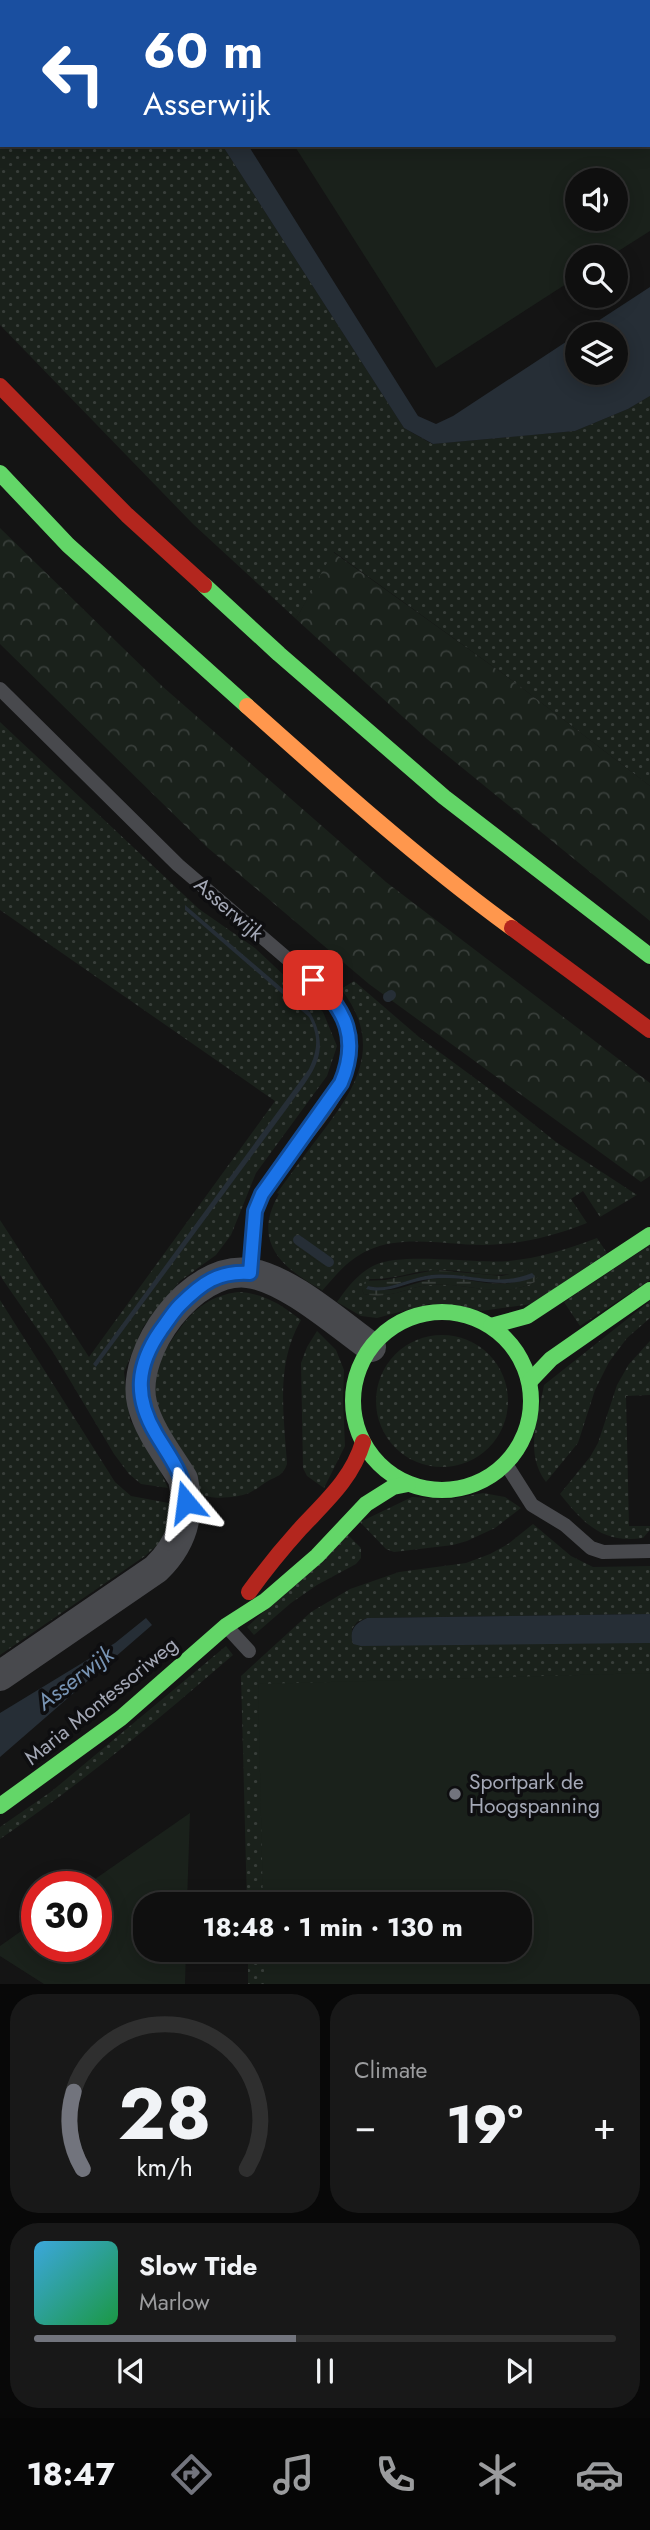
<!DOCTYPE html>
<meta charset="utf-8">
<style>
body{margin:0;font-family:Jost,sans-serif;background:#181818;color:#f1f3f6;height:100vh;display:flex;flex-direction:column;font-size:26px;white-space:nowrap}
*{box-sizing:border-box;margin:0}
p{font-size:23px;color:#9b9c9e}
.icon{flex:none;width:38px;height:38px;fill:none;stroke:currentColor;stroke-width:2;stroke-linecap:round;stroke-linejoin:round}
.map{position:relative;height:1984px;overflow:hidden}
.sheet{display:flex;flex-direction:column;gap:10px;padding:10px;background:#080808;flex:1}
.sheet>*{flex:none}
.banner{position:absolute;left:0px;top:0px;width:651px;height:147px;box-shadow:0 4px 18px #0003,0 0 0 2px #2f2f2f;background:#1a4fa0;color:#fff;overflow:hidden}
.controls{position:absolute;left:565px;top:168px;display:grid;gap:14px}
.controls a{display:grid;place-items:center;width:63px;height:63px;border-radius:50%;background:#0f0f0f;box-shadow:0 4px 18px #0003,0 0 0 2px #2f2f2f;font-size:35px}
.speed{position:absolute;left:21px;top:1871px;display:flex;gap:14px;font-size:35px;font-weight:700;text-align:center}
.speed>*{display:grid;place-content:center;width:91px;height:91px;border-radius:50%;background:#0f0f0f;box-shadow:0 4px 18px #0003,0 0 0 2px #2f2f2f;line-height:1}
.speed .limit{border:10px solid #d22;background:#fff;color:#111}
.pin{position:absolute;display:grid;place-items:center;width:60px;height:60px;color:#fff;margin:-30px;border-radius:14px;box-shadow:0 4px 10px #0006}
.me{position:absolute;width:77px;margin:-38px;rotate:344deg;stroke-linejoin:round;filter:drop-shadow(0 0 5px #0008)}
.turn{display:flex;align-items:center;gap:24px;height:147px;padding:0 28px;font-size:32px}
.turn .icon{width:91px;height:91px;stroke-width:2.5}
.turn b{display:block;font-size:49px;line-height:60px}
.big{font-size:52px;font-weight:700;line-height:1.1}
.sheet .card{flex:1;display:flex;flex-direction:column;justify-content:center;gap:10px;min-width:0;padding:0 24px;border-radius:28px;background:#181818}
.sheet .dial{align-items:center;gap:0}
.dial svg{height:182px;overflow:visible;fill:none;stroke:#2f2f2f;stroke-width:7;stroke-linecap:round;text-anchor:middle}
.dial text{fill:#f1f3f6;stroke:none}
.song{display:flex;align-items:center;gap:21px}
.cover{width:84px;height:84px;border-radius:10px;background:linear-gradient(135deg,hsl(200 70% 55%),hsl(140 70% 35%))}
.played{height:7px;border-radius:4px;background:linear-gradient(90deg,#72747d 45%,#2f2f2f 45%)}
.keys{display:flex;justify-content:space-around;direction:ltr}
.heat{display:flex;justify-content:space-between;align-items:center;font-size:38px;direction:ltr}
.sheet .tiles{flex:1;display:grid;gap:10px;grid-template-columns:1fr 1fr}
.card:last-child{grid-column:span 2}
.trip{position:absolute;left:133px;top:1892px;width:399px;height:70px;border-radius:28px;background:#0f0f0f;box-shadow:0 4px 18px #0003,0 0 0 2px #2f2f2f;font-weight:700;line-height:70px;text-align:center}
.tab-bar{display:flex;height:112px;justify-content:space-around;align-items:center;background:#060606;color:#9b9c9e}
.tab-bar .icon{width:49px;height:49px}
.tab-bar .active{color:#72747d}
.tab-bar b{font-size:32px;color:#f1f3f6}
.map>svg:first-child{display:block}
.grass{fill:url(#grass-dots);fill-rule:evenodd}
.forest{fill:url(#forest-crowns)}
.wetland{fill:url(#wetland-marsh);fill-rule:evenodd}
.pitch{fill:#1a211b;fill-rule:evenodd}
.water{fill:#262e36}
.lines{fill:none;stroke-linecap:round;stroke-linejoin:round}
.stream{stroke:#262e36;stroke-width:10}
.lane{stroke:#48494d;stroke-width:14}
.street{stroke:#48494d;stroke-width:30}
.fast{stroke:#63d668;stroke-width:16}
.slow{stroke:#ff974d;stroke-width:16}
.jam{stroke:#b3261e;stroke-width:16}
.route-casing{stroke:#114b97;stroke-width:18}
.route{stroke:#1a73e8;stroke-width:12}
.poi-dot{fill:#72747d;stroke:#0e0e10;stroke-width:2.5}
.labels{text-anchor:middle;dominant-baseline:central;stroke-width:7;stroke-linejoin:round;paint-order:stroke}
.street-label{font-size:21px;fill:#a4a8b6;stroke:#0e0e10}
.poi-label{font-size:21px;fill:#a4a8b6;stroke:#0e0e10;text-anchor:start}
.water-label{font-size:23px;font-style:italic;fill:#7894b4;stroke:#0e0e10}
</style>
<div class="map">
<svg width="650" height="1984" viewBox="0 0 650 1984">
<defs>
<pattern id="grass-dots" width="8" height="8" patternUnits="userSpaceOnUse" patternTransform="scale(1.75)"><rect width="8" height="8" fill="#1a211b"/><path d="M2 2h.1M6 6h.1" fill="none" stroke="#383e3a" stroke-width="1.8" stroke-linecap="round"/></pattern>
<pattern id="forest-crowns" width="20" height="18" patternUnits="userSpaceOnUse" patternTransform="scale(1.75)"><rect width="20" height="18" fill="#1a211b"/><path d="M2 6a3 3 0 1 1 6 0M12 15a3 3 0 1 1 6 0" fill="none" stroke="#383e3a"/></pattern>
<pattern id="wetland-marsh" width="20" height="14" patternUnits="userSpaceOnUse" patternTransform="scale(1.75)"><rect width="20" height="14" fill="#1a211b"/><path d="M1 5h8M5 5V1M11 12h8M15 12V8" fill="none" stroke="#383e3a"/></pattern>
</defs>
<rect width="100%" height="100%" fill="#141414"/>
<g class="grass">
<path d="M0 0 130 2H2V145H222L404 428 432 444 575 431 628 409 650 396V786L513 681 334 552 296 619 193 524 0 325Z"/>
<path d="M0 722 199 909 255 948 323 1012 337 1046 327 1076 256 1173 231 1235 216 1255 180 1281 143 1327 124 1372 130 1420 155 1459 168 1488 141 1484 129 1474 114 1454 53 1352 3 1280 0 1275V1220L89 1357 275 1101 0 910Z"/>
<path d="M354 981 419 1037 495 1093 556 1142 637 1195 600 1217 583 1191 571 1199 587 1223C554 1236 522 1244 487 1245 450 1246 405 1234 369 1250 348 1259 336 1275 321 1292L322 1290C282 1268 251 1242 279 1194L277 1193C292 1172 307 1152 323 1131 358 1085 383 1043 341 989ZM301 1236 332 1261 324 1266 296 1246 294 1243Z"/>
<path d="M597 1238 607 1253 532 1304 481 1311 455 1305 429 1304 377 1318 361 1316 337 1302C347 1288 358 1273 375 1265 405 1252 472 1264 509 1261 540 1258 568 1249 597 1238ZM529 1269 535 1282C500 1300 465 1281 428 1285 404 1288 388 1300 364 1294L362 1290 370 1279C393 1280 413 1271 436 1270 468 1269 498 1282 529 1269Z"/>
<path d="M650 1245V1280L580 1326 564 1302Z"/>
<path d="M238 1292C264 1293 282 1305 301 1320 275 1365 284 1415 287 1464 283 1476 277 1476 268 1481 261 1485 256 1490 249 1493 236 1498 211 1500 200 1494 183 1461 148 1412 156 1374 159 1357 171 1341 181 1327 196 1307 213 1295 238 1292Z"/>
<path d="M0 1300 115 1482 131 1496 174 1504 164 1539 145 1556 0 1655Z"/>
<path d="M650 1301V1318L627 1338 609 1362 595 1390 578 1443 546 1482C524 1453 538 1418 544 1385Z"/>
<path d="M317 1331 336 1350 344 1370 343 1400 345 1446 324 1488 307 1476 303 1468 301 1363 307 1347Z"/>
<circle cx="442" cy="1401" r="66"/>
<path d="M650 1341V1395L626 1396 629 1526H650V1530L643 1538C603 1544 584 1524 560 1494L590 1457 598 1443 617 1385 629 1364Z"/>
<path d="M483 1493 505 1497 521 1508 495 1528 467 1541 453 1545 394 1552 386 1549 360 1522 412 1497 451 1499Z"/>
<path d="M533 1524 571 1556 593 1567 650 1566V1614L367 1618 357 1622 352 1629 353 1644 650 1643V1696L568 1699 271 1904H247L241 1676 311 1612 350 1589 399 1572 466 1563 490 1554 508 1544Z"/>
<path d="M348 1535 361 1548V1558L356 1564 317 1585 291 1603 254 1635 247 1627Z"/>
<path d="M226 1646 233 1655C158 1720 82 1783 0 1839V1827L52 1791Z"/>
<path d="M248 1950H272L273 1984H248Z"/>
</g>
<g class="forest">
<path d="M0 528 162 686 386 882 650 1083V1176L641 1182 369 984 208 848 0 644Z"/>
<path d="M333 552 513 681 650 786V921L427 739 296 619Z"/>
</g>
<g class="wetland">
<path d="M297 1235 331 1257 332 1264 324 1266 296 1246 294 1243Z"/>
<path d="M529 1269 537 1270 539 1274 535 1282C500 1300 465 1281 428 1285 404 1288 388 1300 364 1294L362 1290 365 1281 385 1280 435 1270 502 1276ZM532 1274C505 1294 474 1277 443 1278 424 1278 408 1288 390 1290 383 1290 375 1290 368 1290V1286C389 1291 405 1280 425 1276 463 1269 493 1289 532 1274Z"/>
</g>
<g class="pitch">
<path d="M202 0H461L203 2Z"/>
<path d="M501 0H650V231L609 257H578L577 277 436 368 294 145H649V2H498ZM616 180V219H578V180Z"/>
<path d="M650 1673V1984H264V1950H520V1904H263L258 1684Z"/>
<path d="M190 1813 187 1904H145V1950H186L185 1984H44L0 1956V1946L37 1920V1946H96V1886H85Z"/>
</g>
<g class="water">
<path d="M222 145H248L418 416 436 424 453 416 578 334V373H616V334H578L650 287V396L628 409 575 431 433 444 404 428Z"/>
<path d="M185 905 310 1012C333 1054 312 1073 288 1107L96 1367 93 1364 309 1069C318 1050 319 1036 309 1017L185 910Z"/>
<path d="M532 1273 535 1276 533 1278C497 1291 467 1274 430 1279 408 1281 389 1295 366 1289L368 1286C389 1291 404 1280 425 1276 463 1269 493 1289 532 1273Z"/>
<path d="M650 1614V1643L361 1646 353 1644C349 1630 354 1624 367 1618Z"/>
<path d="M146 1618 152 1625 0 1757V1713L115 1643Z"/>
</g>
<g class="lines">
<g class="stream">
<path d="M388 997 391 995"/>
<path d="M298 1240 329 1262"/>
</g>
<g class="lane">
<path d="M0 689 178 865 332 997C338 1008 345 1019 348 1031 363 1090 288 1146 263 1193 250 1217 251 1247 250 1273"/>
<path d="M506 1464 532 1505 565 1525 591 1548 603 1552 650 1551"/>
<path d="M227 1627 249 1651"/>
</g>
<path class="street" d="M0 1676 156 1569C182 1544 191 1515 183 1479 169 1456 148 1430 142 1403 130 1351 192 1266 248 1273 286 1277 340 1325 371 1347"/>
<g class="fast">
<path d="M0 473 68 545 247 706"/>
<path d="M204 585 279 654 444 797 650 956"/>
<circle cx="442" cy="1401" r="89"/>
<path d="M491 1326 527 1316 650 1235"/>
<path d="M530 1381 551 1359 650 1290"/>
<path d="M0 1806 121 1718 226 1626 265 1601 317 1556 366 1504 393 1487 408 1484"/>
</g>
<path class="slow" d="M247 706C333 783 419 860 512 928"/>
<g class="jam">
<path d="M0 386 127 515 204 585"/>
<path d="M512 928 650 1030"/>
<path d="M249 1592C265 1570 282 1549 300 1529 325 1502 352 1479 363 1442"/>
</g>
</g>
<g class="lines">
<defs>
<path id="route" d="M186 1502C185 1475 169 1456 156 1434 134 1397 136 1366 161 1330 167 1322 173 1312 180 1305 202 1283 218 1271 250 1273L255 1211 262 1194 341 1083C359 1040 347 1010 313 980"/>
</defs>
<use href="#route" class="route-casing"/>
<use href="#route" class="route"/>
</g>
<circle class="poi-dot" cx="455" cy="1794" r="7"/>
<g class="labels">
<g class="street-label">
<text transform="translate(229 909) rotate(41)">Asserwijk</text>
<text transform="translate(101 1701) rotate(-39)">Maria Montessoriweg</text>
</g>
<g class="poi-label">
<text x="469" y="1782">Sportpark de<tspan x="469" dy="24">Hoogspanning</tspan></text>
</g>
<g class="water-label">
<text transform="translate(75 1678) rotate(-37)">Asserwijk</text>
</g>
</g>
</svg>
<div class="controls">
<a><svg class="icon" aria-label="sound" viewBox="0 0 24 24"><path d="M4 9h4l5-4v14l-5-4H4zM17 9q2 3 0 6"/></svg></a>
<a><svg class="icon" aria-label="search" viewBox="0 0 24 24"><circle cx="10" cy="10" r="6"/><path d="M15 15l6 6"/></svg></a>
<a><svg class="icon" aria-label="layers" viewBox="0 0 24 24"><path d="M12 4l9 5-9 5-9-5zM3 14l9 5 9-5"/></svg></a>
</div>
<div class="speed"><div class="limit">30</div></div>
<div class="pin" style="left:313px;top:980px;background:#d93025"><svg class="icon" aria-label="arrive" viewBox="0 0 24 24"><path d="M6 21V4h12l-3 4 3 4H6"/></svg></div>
<svg class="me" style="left:186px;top:1502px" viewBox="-20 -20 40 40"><path d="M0-17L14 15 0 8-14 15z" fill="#1a73e8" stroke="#fff" stroke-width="4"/></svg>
<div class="trip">18:48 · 1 min · 130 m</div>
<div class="banner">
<div class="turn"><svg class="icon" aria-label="left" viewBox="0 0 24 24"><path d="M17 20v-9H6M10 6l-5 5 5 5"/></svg><div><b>60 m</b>Asserwijk</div></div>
</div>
</div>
<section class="sheet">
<div class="tiles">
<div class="card dial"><svg viewBox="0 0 100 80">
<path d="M14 69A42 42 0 1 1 86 69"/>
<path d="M14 69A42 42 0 0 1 10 35" stroke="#72747d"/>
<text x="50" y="56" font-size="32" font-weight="700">28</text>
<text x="50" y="72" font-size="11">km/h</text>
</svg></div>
<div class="card"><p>Climate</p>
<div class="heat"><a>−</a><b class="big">19°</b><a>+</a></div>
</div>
<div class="card">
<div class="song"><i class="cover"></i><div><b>Slow Tide</b><p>Marlow</p></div></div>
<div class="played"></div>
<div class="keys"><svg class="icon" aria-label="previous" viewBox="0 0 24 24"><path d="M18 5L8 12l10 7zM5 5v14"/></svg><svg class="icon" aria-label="pause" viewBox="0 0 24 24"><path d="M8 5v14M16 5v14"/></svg><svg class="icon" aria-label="next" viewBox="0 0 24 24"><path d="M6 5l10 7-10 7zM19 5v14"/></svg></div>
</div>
</div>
</section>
<nav class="tab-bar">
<b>18:47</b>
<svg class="icon active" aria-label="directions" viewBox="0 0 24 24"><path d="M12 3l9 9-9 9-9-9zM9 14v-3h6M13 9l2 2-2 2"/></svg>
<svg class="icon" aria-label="music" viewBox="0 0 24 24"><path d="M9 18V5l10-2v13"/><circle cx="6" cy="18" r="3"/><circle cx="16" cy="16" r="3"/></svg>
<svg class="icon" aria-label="phone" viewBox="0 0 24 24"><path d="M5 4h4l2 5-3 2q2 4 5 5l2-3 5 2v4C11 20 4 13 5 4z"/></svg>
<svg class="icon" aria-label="climate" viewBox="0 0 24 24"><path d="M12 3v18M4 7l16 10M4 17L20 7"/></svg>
<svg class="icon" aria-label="car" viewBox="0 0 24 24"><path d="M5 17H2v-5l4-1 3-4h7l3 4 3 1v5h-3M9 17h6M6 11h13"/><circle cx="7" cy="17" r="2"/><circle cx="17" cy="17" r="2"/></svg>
</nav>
